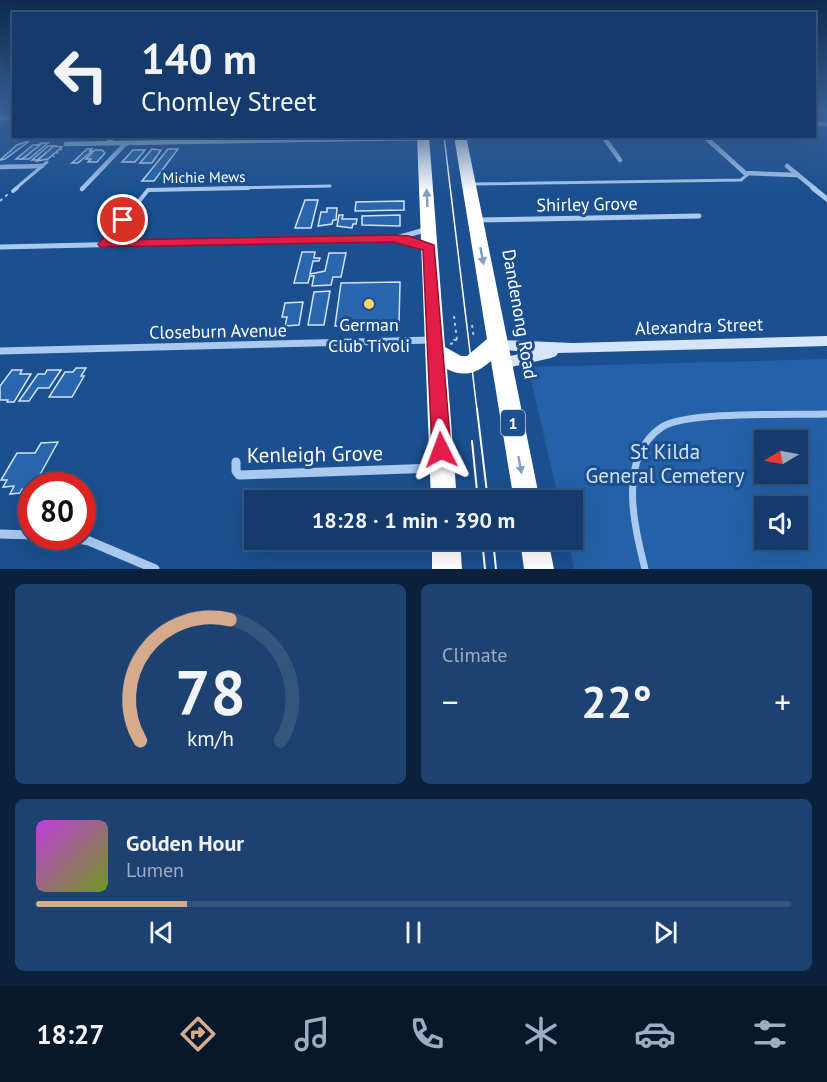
<!DOCTYPE html>
<meta charset="utf-8">
<style>
body{margin:0;font-family:"PT Sans",sans-serif;background:#1d4271;color:#f1f3f6;height:100vh;display:flex;flex-direction:column;font-size:22px;white-space:nowrap}
*{box-sizing:border-box;margin:0}
p{font-size:20px;color:#9dadc1}
.icon{flex:none;width:33px;height:33px;fill:none;stroke:currentColor;stroke-width:2;stroke-linecap:round;stroke-linejoin:round}
.map{position:relative;height:569px;overflow:hidden}
.sheet{display:flex;flex-direction:column;gap:15px;padding:15px;background:#0b203b;flex:1}
.sheet>*{flex:none}
.banner{position:absolute;left:12px;top:12px;width:804px;height:126px;border-radius:0px;box-shadow:0 6px 24px #0002,0 0 0 2px #33557e;background:#143b6b;color:#f1f3f6;overflow:hidden}
.needle{width:39px;rotate:260deg}
.fabs{position:absolute;left:754px;top:430px;display:grid;gap:12px}
.fabs a{display:grid;place-items:center;width:54px;height:54px;border-radius:0px;background:#143b6b;box-shadow:0 6px 24px #0002,0 0 0 2px #33557e;font-size:30px}
.speed{position:absolute;left:18px;top:472px;display:flex;gap:12px;font-size:30px;font-weight:700;text-align:center}
.speed>*{display:grid;place-content:center;width:78px;height:78px;border-radius:50%;background:#143b6b;box-shadow:0 6px 24px #0002,0 0 0 2px #33557e;line-height:1}
.speed .limit{border:9px solid #d22;background:#fff;color:#111}
.pin{position:absolute;display:grid;place-items:center;width:51px;height:51px;color:#fff;margin:-26px;border:3px solid #fff;border-radius:50%;box-shadow:0 2px 6px #0007}
.me{position:absolute;width:66px;margin:-33px;rotate:357deg;stroke-linejoin:round;filter:drop-shadow(0 0 4px #0008)}
.turn{display:flex;align-items:center;gap:21px;height:126px;padding:0 30px;font-size:27px}
.turn .icon{width:78px;height:78px;stroke-width:2.5}
.turn b{display:block;font-size:42px;line-height:51px}
.big{font-size:45px;font-weight:700;line-height:1.1}
.sheet .card{flex:1;display:flex;flex-direction:column;justify-content:center;gap:9px;min-width:0;padding:0 21px;border-radius:9px;background:#1d4271}
.sheet .dial{align-items:center;gap:0}
.dial svg{height:156px;overflow:visible;fill:none;stroke:#33557e;stroke-width:7;stroke-linecap:round;text-anchor:middle}
.dial text{fill:#f1f3f6;stroke:none}
.song{display:flex;align-items:center;gap:18px}
.cover{width:72px;height:72px;border-radius:9px;background:linear-gradient(135deg,hsl(290 70% 55%),hsl(80 70% 35%))}
.played{height:6px;border-radius:3px;background:linear-gradient(90deg,#d6ab8b 20%,#33557e 20%)}
.keys{display:flex;justify-content:space-around;direction:ltr}
.heat{display:flex;justify-content:space-between;align-items:center;font-size:33px;direction:ltr}
.sheet .tiles{flex:1;display:grid;gap:15px;grid-template-columns:1fr 1fr}
.card:last-child{grid-column:span 2}
.trip{position:absolute;left:244px;top:490px;width:339px;height:60px;border-radius:0px;background:#143b6b;box-shadow:0 6px 24px #0002,0 0 0 2px #33557e;font-weight:700;line-height:60px;text-align:center}
.menu{display:flex;height:96px;justify-content:space-around;align-items:center;background:#08182b;color:#9dadc1}
.menu .icon{width:42px;height:42px}
.menu .active{color:#d6ab8b}
.menu b{font-size:27px;color:#f1f3f6}
.map>svg:first-child{display:block}
.green{fill:#2461a8;fill-rule:evenodd}
.building{fill:#2a66ad;stroke:#cfe3fa;stroke-width:1.5}
.lines{fill:none;stroke-linecap:round;stroke-linejoin:round}
.path-far1{stroke:#a9c9ee;stroke-width:1.5;stroke-dasharray:2 3;stroke-linecap:butt}
.path{stroke:#a9c9ee;stroke-width:2;stroke-dasharray:3 4;stroke-linecap:butt}
.lane-far2{stroke:#a9c9ee;stroke-width:3}
.lane-far1{stroke:#a9c9ee;stroke-width:4}
.lane{stroke:#a9c9ee;stroke-width:7}
.street-far3{stroke:#a9c9ee;stroke-width:4.5}
.street-far2{stroke:#a9c9ee;stroke-width:5}
.street-far1{stroke:#a9c9ee;stroke-width:7}
.street{stroke:#a9c9ee;stroke-width:9}
.secondary{fill:#d6e6fa;fill-rule:evenodd}
.highway{fill:#fff;fill-rule:evenodd}
.tram-far1{stroke:#fff;stroke-width:1.5}
.tram{stroke:#fff;stroke-width:2}
.oneway{fill:#829ec1}
.route{fill:#e11d48;stroke:#92132f;stroke-width:1.5}
.poi-dot{fill:#ffd166;stroke:#1b4f8f;stroke-width:2}
.labels{text-anchor:middle;dominant-baseline:central;stroke-width:6;stroke-linejoin:round;paint-order:stroke}
.far-street-label{font-size:15px;fill:#fff;stroke:#1b4f8f}
.shield{fill:#1b4f8f;stroke:#bbcadd;stroke-width:1.5}
.shield-label{font-size:16px;font-weight:bold;fill:#fff}
.street-label{font-size:18px;fill:#fff;stroke:#1b4f8f}
.poi-label{font-size:18px;fill:#fff;stroke:#1b4f8f}
.near-park-label{font-size:21px;fill:#cfe3fa;stroke:#1b4f8f}
.near-street-label{font-size:21px;fill:#fff;stroke:#1b4f8f}
</style>
<div class="map">
<svg width="827" height="569" viewBox="0 0 827 569">
<rect width="100%" height="100%" fill="#1b4f8f"/>
<path class="green" d="M827 359V569H574L568 540H573V501H559L528 367ZM765 441H798V474H765ZM765 507H798V540H765Z"/>
<g class="building">
<path d="M25 142H28L5 159 0 160 17 145Z"/>
<path d="M41 143H48L29 159H22Z"/>
<path d="M33 145H40L22 159H16Z"/>
<path d="M48 146H55L37 160H32Z"/>
<path d="M54 146 62 147 48 159 37 161Z"/>
<path d="M87 149H92L90 151H92L78 163H72Z"/>
<path d="M152 149 161 150 152 163H140Z"/>
<path d="M168 149H178L154 181H142Z"/>
<path d="M95 150H102L105 153 97 162H88L91 159H86Z"/>
<path d="M133 150H145L135 162H122Z"/>
<path d="M305 200H318L311 228H295Z"/>
<path d="M404 201V210L355 211 356 202Z"/>
<path d="M327 208H337L336 220H333L332 224 318 226 321 212H327Z"/>
<path d="M339 215H343L342 219H357L356 224H353L352 228 337 226Z"/>
<path d="M400 215V226L362 225V216Z"/>
<path d="M302 252H315L314 258H320L319 261H313L310 274 325 271 329 253H346L341 277H333L331 285 312 286 314 276H310L308 283H294Z"/>
<path d="M400 282 399 325 335 326 341 283Z"/>
<path d="M330 291 324 325H308L314 292Z"/>
<path d="M303 302 299 325 285 326 287 317H282L285 303Z"/>
<path d="M76 368H86L81 376H84L72 397H49L65 372H73Z"/>
<path d="M12 370H22L20 374H31L14 402H7L8 400H0V386Z"/>
<path d="M47 370H61L49 388H38L29 401H19L38 374H45Z"/>
<path d="M58 442 32 489H22L20 493 10 494 14 486 3 487 7 480H1L17 453H35L41 443Z"/>
</g>
<g class="lines">
<g class="path-far1">
<path d="M822 113 827 116"/>
<path d="M53 157 62 149"/>
</g>
<g class="path">
<path d="M0 201 8 194"/>
<path d="M454 316 457 340"/>
<path d="M472 325 474 339"/>
<path d="M450 344 454 343V340H459"/>
</g>
<g class="lane-far2">
<path d="M471 184 741 180 748 174"/>
<path d="M15 189 47 162"/>
<path d="M179 189 330 186"/>
</g>
<g class="lane-far1">
<path d="M13 191 17 188"/>
<path d="M105 244 148 190 248 188"/>
</g>
<path class="lane" d="M645 569C634 525 617 457 662 427 686 411 793 415 827 414"/>
<g class="street-far3">
<path d="M0 118H14"/>
<path d="M814 124H827"/>
<path d="M603 136 620 160"/>
<path d="M704 136 745 173 798 175 815 189"/>
<path d="M108 143 114 136"/>
<path d="M66 144 423 138"/>
<path d="M787 166 798 175"/>
<path d="M0 167 42 166"/>
<path d="M82 189 126 143"/>
</g>
<g class="street-far2">
<path d="M813 188 827 199"/>
<path d="M476 220 699 216"/>
<path d="M400 237 428 229"/>
<path d="M0 247 393 238 409 240 426 246"/>
</g>
<path class="street-far1" d="M0 351 432 340"/>
<g class="street">
<path d="M236 462V471L239 475 436 468"/>
<path d="M0 534 32 535"/>
<path d="M68 537 89 541 155 569"/>
</g>
<path class="secondary" d="M827 336V346L558 353 556 356 551 358 502 369 497 367 495 363 497 359 528 352 494 349 492 345 494 341 499 340 573 343Z"/>
<g class="highway">
<path d="M417 136H429L445 347 461 356H467L487 339 454 136H466L540 501H514L491 361C477 373 464 378 447 369L457 501H431Z"/>
<path d="M432 540H460L462 569H432Z"/>
<path d="M520 540H548L554 569H524Z"/>
</g>
<path class="tram-far1" d="M444 136 477 410"/>
<g class="tram">
<path d="M477 409 488 501"/>
<path d="M472 441 478 501"/>
<path d="M482 540 485 569"/>
<path d="M493 540 496 569"/>
</g>
</g>
<defs><path id="oneway-solid" d="M-6-.8H1V-3.2L6.5 0L1 3.2V.8H-6Z" transform="scale(1.5)"/></defs>
<g class="oneway">
<use href="#oneway-solid" transform="translate(427 198) rotate(-93)"/>
<use href="#oneway-solid" transform="translate(482 256) rotate(79)"/>
<use href="#oneway-solid" transform="translate(520 465) rotate(80)"/>
</g>
<linearGradient id="sky" x2="0" y2="1"><stop stop-color="#0f2b4f"/><stop offset="0.59" stop-color="#39639b"/><stop offset="1" stop-color="#39639b" stop-opacity="0"/></linearGradient>
<rect width="827" height="193" fill="url(#sky)"/>
<path class="route" d="M123 217 129 220 114 240 393 235 409 236 434 245 451 450 448 457 441 459 435 457 432 450 423 250 393 242 100 247 98 244 100 242 119 218Z"/>
<circle class="poi-dot" cx="369" cy="304" r="6"/>
<g class="labels">
<g class="far-street-label">
<text transform="translate(204 177) rotate(-1)">Michie Mews</text>
</g>
<rect class="shield" x="501" y="410" width="24" height="26" rx="4.5"/>
<g class="shield-label">
<text x="513" y="423">1</text>
</g>
<g class="street-label">
<text transform="translate(587 204) rotate(-1)">Shirley Grove</text>
<text transform="translate(520 314) rotate(80)">Dandenong Road</text>
<text transform="translate(699 326) rotate(-2)">Alexandra Street</text>
<text transform="translate(218 331) rotate(-1)">Closeburn Avenue</text>
</g>
<g class="poi-label">
<text x="369" y="324">German<tspan x="369" dy="21">Club Tivoli</tspan></text>
</g>
<g class="near-park-label">
<text x="665" y="451">St Kilda<tspan x="665" dy="24">General Cemetery</tspan></text>
</g>
<g class="near-street-label">
<text transform="translate(315 454) rotate(-1)">Kenleigh Grove</text>
</g>
</g>
</svg>
<div class="fabs">
<a><svg class="needle" viewBox="-14 -14 28 28"><path d="M0-13l5 13h-10z" fill="#e53935"/><path d="M0 13l5-13h-10z" fill="#9dadc1"/></svg></a>
<a><svg class="icon" aria-label="sound" viewBox="0 0 24 24"><path d="M4 9h4l5-4v14l-5-4H4zM17 9q2 3 0 6"/></svg></a>
</div>
<div class="speed"><div class="limit">80</div></div>
<div class="pin" style="left:123px;top:220px;background:#d93025"><svg class="icon" aria-label="arrive" viewBox="0 0 24 24"><path d="M6 21V4h12l-3 4 3 4H6"/></svg></div>
<svg class="me" style="left:441px;top:450px" viewBox="-20 -20 40 40"><path d="M0-17L14 15 0 8-14 15z" fill="#e11d48" stroke="#fff" stroke-width="4"/></svg>
<div class="trip">18:28 · 1 min · 390 m</div>
<div class="banner">
<div class="turn"><svg class="icon" aria-label="left" viewBox="0 0 24 24"><path d="M17 20v-9H6M10 6l-5 5 5 5"/></svg><div><b>140 m</b>Chomley Street</div></div>
</div>
</div>
<section class="sheet">
<div class="tiles">
<div class="card dial"><svg viewBox="0 0 100 80">
<path d="M14 69A42 42 0 1 1 86 69"/>
<path d="M14 69A42 42 0 0 1 60 7" stroke="#d6ab8b"/>
<text x="50" y="56" font-size="32" font-weight="700">78</text>
<text x="50" y="72" font-size="11">km/h</text>
</svg></div>
<div class="card"><p>Climate</p>
<div class="heat"><a>−</a><b class="big">22°</b><a>+</a></div>
</div>
<div class="card">
<div class="song"><i class="cover"></i><div><b>Golden Hour</b><p>Lumen</p></div></div>
<div class="played"></div>
<div class="keys"><svg class="icon" aria-label="previous" viewBox="0 0 24 24"><path d="M18 5L8 12l10 7zM5 5v14"/></svg><svg class="icon" aria-label="pause" viewBox="0 0 24 24"><path d="M8 5v14M16 5v14"/></svg><svg class="icon" aria-label="next" viewBox="0 0 24 24"><path d="M6 5l10 7-10 7zM19 5v14"/></svg></div>
</div>
</div>
</section>
<nav class="menu">
<b>18:27</b>
<svg class="icon active" aria-label="directions" viewBox="0 0 24 24"><path d="M12 3l9 9-9 9-9-9zM9 14v-3h6M13 9l2 2-2 2"/></svg>
<svg class="icon" aria-label="music" viewBox="0 0 24 24"><path d="M9 18V5l10-2v13"/><circle cx="6" cy="18" r="3"/><circle cx="16" cy="16" r="3"/></svg>
<svg class="icon" aria-label="phone" viewBox="0 0 24 24"><path d="M5 4h4l2 5-3 2q2 4 5 5l2-3 5 2v4C11 20 4 13 5 4z"/></svg>
<svg class="icon" aria-label="climate" viewBox="0 0 24 24"><path d="M12 3v18M4 7l16 10M4 17L20 7"/></svg>
<svg class="icon" aria-label="car" viewBox="0 0 24 24"><path d="M5 17H2v-5l4-1 3-4h7l3 4 3 1v5h-3M9 17h6M6 11h13"/><circle cx="7" cy="17" r="2"/><circle cx="17" cy="17" r="2"/></svg>
<svg class="icon" aria-label="filters" viewBox="0 0 24 24"><path d="M4 7h16M4 17h16"/><circle cx="9" cy="7" r="2"/><circle cx="15" cy="17" r="2"/></svg>
</nav>
